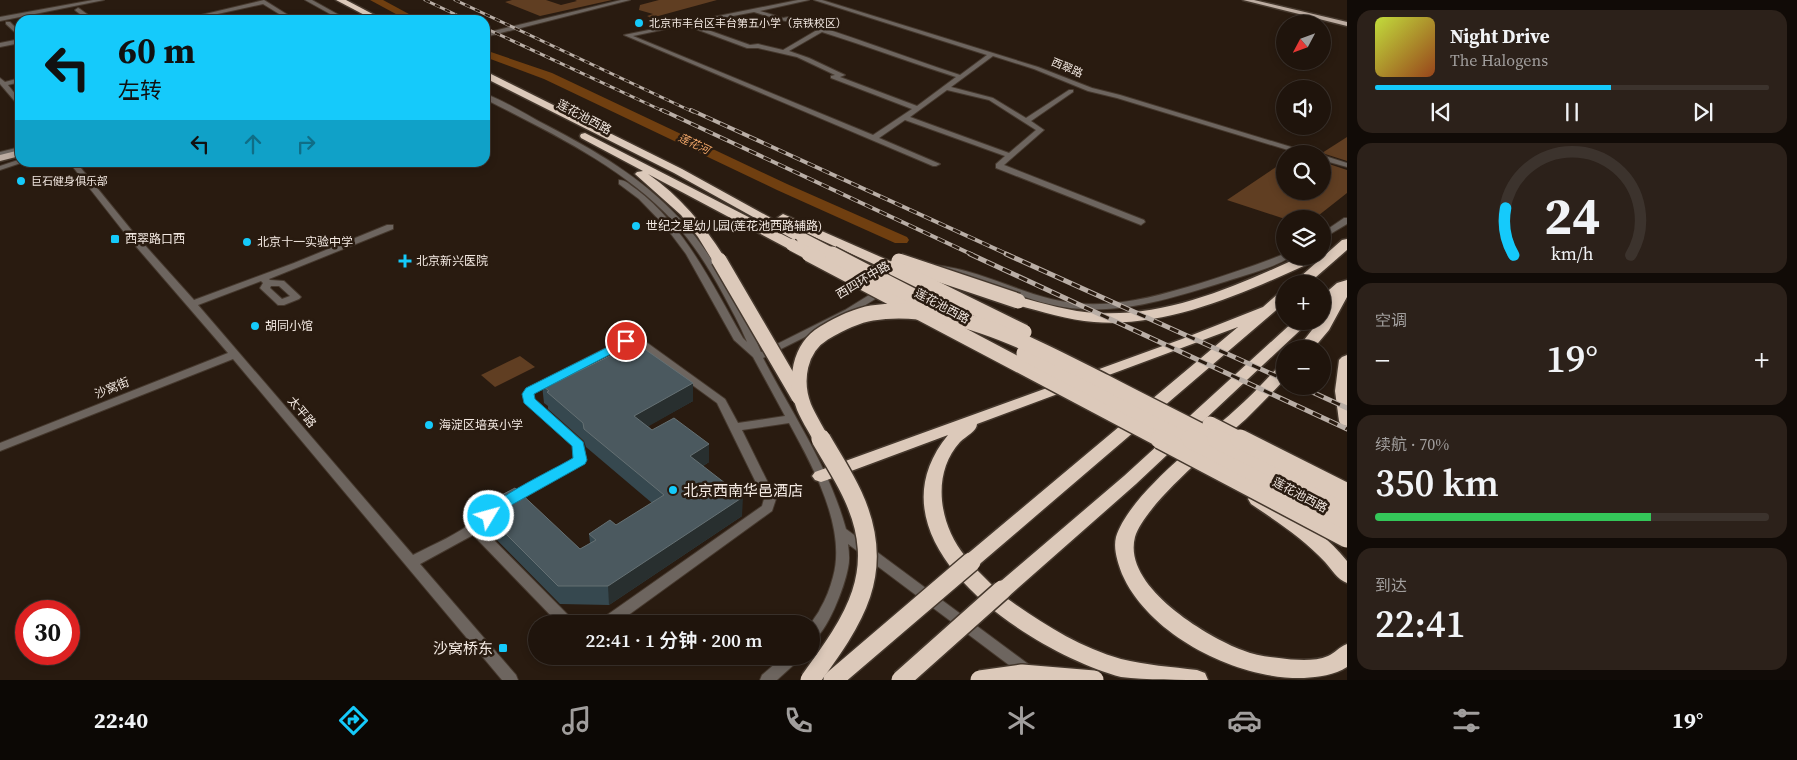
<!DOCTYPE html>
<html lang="zh">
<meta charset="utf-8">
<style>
body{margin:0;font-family:"Source Serif 4","Noto Sans SC",serif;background:#2c211a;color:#f1f3f6;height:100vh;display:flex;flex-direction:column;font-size:19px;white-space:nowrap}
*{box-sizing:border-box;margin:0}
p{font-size:16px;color:#a19e9d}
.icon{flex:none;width:28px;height:28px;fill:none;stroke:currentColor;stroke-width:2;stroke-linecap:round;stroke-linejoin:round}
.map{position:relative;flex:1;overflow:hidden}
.details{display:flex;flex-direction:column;gap:10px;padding:10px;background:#110b07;width:450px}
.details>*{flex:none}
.banner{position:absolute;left:15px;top:15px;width:475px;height:152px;border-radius:15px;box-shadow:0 2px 8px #0003,0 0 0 1px #3c332d;background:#15cafb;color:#111;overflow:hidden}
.needle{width:32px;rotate:229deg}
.controls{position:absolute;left:1276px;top:15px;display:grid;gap:10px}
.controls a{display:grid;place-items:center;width:55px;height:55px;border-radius:50%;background:#1f140c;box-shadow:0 2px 8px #0003,0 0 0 1px #3c332d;font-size:25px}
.speed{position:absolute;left:15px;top:600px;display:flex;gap:10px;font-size:25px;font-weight:700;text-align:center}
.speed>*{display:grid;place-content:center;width:65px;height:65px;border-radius:50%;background:#1f140c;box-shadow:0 2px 8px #0003,0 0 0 1px #3c332d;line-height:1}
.speed .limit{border:8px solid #d22;background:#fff;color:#111}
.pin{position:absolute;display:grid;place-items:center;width:42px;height:42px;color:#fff;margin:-21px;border:2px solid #fff;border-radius:50%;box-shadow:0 1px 5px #0007}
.me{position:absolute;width:55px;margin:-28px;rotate:53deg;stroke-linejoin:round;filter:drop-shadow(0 0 4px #0008)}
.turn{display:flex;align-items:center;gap:18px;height:105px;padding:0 20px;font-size:22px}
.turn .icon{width:65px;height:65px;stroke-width:2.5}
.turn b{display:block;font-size:35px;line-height:42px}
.lanes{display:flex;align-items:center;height:48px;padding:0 20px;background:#0003;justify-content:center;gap:25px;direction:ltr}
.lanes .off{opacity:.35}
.big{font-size:38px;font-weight:600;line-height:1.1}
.details .card{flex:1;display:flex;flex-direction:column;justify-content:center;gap:8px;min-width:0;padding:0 18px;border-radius:15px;background:#2c211a}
.details .dial{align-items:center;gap:0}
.dial svg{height:130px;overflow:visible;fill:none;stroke:#3c332d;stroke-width:7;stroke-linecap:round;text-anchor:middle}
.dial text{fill:#f1f3f6;stroke:none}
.song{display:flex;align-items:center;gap:15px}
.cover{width:60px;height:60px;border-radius:8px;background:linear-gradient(135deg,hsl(70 70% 55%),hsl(20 70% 35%))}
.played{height:5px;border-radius:2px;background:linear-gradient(90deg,#15cafb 60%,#3c332d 60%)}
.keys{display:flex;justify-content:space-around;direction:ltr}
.heat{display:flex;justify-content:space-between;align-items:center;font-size:28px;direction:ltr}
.charge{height:8px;border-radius:4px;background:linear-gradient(90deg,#34c759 70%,#3c332d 0)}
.trip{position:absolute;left:528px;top:615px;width:292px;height:50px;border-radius:25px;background:#1f140c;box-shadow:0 2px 8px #0003,0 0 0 1px #3c332d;font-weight:600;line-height:50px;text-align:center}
.dock{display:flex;height:80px;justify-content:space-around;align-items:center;background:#0c0805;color:#a19e9d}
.dock .icon{width:35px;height:35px}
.dock .active{color:#15cafb}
.dock b{font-size:22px;color:#f1f3f6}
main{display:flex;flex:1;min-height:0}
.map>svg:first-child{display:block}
.green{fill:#603e22}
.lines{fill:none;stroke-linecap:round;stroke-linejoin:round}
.river{fill:#703f10;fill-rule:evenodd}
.minor-casing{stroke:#45382d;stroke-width:2}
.major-casing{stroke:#45382d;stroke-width:3}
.highway-casing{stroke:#45382d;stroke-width:3}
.minor{fill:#6d655f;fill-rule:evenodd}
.major{fill:#bcaca1;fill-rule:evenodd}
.highway{fill:#dcc9ba;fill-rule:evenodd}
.rail-far2-casing{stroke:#b9aea6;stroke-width:3}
.rail-far1-casing{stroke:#b9aea6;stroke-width:4}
.rail-casing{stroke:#b9aea6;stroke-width:5}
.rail-far2{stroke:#291b10;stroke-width:2;stroke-dasharray:5.5;stroke-linecap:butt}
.rail-far1{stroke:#291b10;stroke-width:2.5;stroke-dasharray:8;stroke-linecap:butt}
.rail{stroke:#291b10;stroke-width:3;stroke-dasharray:9;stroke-linecap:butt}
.highway-bridge-far2-casing{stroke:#45382d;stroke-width:14;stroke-linecap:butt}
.highway-bridge-far1-casing{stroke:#45382d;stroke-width:18;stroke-linecap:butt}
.highway-bridge-casing{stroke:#45382d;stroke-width:22;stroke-linecap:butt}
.highway-bridge-far2{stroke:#dcc9ba;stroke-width:12}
.highway-bridge-far1{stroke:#dcc9ba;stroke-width:15}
.highway-bridge{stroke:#dcc9ba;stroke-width:19}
.wall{fill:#36484f}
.shaded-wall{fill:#282f2f}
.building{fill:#4b595f;stroke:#657073}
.route{fill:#15cafb;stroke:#0e83a3}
.poi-dot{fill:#15cafb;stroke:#291b10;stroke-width:2}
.labels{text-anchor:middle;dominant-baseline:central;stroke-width:5;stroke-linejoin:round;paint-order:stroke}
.far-poi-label{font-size:11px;fill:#f3e9e2;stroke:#291b10;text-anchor:start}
.far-street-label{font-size:11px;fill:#f3e9e2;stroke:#291b10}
.far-water-label{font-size:11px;font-style:italic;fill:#f7ab6c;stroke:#291b10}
.street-label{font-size:12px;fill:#f3e9e2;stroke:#291b10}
.poi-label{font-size:12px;fill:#f3e9e2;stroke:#291b10;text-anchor:start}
.near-poi-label{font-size:15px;fill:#f3e9e2;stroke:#291b10;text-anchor:start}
</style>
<main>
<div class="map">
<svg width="1347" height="680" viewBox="0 0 1347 680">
<rect width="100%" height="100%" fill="#291b10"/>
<g class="green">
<path d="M512 0H546L561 5 577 1 575 0H612L540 16 505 2Z"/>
<path d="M659 0H717L651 18 647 16 653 14 639 10 640 5Z"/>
<path d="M1347 137V161L1322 153Z"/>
<path d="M1285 161V191H1322L1323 162 1347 170V193L1314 219H1285L1227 200Z"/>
<path d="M520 356 535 367 495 387 481 375Z"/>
</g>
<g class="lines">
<g class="river">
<path d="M370 0H383L420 20H407Z"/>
<path d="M485 50 552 73 787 184 907 237 909 240 907 243H895L777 190 544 79 485 57Z"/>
</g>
<defs>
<g id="minor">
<path d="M93 0H104L0 21V17Z"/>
<path d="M264 0 296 20H289L263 4 190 20H180Z"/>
<path d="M305 0H312L348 20H341Z"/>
<path d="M621 0H630L485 37V33Z"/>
<path d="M798 0H809L760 11 783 18 788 17C846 34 902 56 960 75L987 55 814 0H822L1038 67 1092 88 1120 95 1314 154H1301L1117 98 1088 91 1034 69 993 56 951 87 993 98 1026 118 1069 90H1073V92L1031 121 1044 130 1004 165 1144 220 1145 222 1141 225 996 168V164L1005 156 905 120 879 138 940 164 936 166H933L624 35ZM754 12C775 19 796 23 817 30L783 50 758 44 750 45 691 24ZM685 25 747 48H758L797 57 835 75 831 76V78L912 109 873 135 633 36ZM822 32C867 46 911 63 956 77L917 106 840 77 845 75 809 58 789 51ZM947 90 989 100 1036 130 1009 153 910 117Z"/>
<path d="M78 8 80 9 95 20H88L76 11 75 10Z"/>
<path d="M44 15H48L53 20H47L43 16Z"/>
<path d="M127 16 133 20H114L115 19Z"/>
<path d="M6 22H10L20 32V37L6 24Z"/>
<path d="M20 39V43L0 47V43Z"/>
<path d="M0 78 5 82 20 78V82L8 85 20 100V106L18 105 0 84Z"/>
<path d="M485 94C506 101 526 115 546 125 594 150 643 178 680 219 701 241 717 267 732 294 742 313 753 331 761 352L845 310 882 287H888L890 289 888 291 851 314 763 358C793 415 829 467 846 529L1035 669 1037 673 1035 677 1030 679 1025 677 848 544C849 552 850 560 848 568 845 585 827 635 811 641 811 636 810 630 811 625 812 620 818 614 820 609 826 599 830 588 833 577 847 528 812 465 789 423L742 430 776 499 772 511 616 624H598L600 620 762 506 764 499 717 403 639 346 627 344 534 393V399L583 442 586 460 584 463 515 503 511 504 507 503 505 500 507 497 574 458 573 446 525 402 523 395 526 389 626 338 646 342 725 399 738 423 785 416 753 357 734 340 686 254 665 226 639 199 619 184V180C626 180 630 185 636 189 685 226 713 286 743 338L747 342C740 325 731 309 723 294 709 268 693 243 673 221 622 166 551 133 485 99Z"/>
<path d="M20 147V151L0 156V152Z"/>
<path d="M1322 155 1347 163V167L1322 160Z"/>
<path d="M18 160H20V162H24L0 170V166Z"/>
<path d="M69 162H76L133 232 194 300 294 263 387 225H393V229L269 279 270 280 284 281 299 295 301 297 299 299 284 305H278L262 290 260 288 263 283 261 281 198 305 413 555C434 544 459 534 478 518 484 513 489 506 497 509L499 512 482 528 573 620 575 624H559L473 535 420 564 516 675 518 680H502L233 359 0 451V443L228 353 127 236ZM271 286H279L290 296 282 299 270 288Z"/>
<path d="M1344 218H1347V224L1322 239V233Z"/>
<path d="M1284 254 1285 256H1291C1278 267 1241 276 1224 282 1166 300 1109 319 1049 304 1023 298 999 286 973 278 965 276 933 271 930 268L934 265C976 269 1011 289 1051 299 1103 312 1151 298 1201 283 1229 274 1257 265 1284 254Z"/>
<path d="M784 656H801L799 660 777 680H760L762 675Z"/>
</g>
<g id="major">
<path d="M1243 0H1254L1347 22V26Z"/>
<path d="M20 150V156L0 161V155Z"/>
</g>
<g id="highway">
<path d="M336 0H346L384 20H374Z"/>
<path d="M485 71 682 169 809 239 803 243 798 242 674 173 485 78Z"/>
<path d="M585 133 797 242 799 245 792 249 787 248 648 174C681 197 705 226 726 260L724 263H714L698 237 681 215 635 174 637 172 643 171 581 138 580 136 581 134Z"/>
<path d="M783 214 899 265 901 268 894 272 889 271 779 221 777 218Z"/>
<path d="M1347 239V250L1308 284H1292L1342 240Z"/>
<path d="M1302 256H1320L1319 259C1250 290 1172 328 1094 322 1067 320 1040 311 1013 304L1011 301 1013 298 1018 297C1044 303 1070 312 1097 313 1169 317 1238 285 1302 256Z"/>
<path d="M1347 280V297L1329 330 1313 349H1297L1319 321H1322V316L1328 306 1322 308V296L1337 283Z"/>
<path d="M1285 291V302L1274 312 975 568 994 587 1124 476 1294 321H1310L1136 484 1009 596 1005 597C1040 622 1078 647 1121 659 1145 665 1172 667 1197 670L1205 673 1208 680C1181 680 1146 680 1121 677 1032 653 860 542 948 435L827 480 821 482 815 480 812 476 815 472 1182 339 1263 307 1280 292ZM1238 327 965 556C939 524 931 474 960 442 966 436 977 431 977 424Z"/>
<path d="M1347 355V426L1341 425 1339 421 1335 391 1339 360 1342 357Z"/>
<path d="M1285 364V379C1272 393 1259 406 1246 419 1218 444 1145 504 1135 537 1122 586 1206 636 1242 650 1254 655 1267 657 1279 658 1294 660 1314 662 1328 656 1335 653 1339 647 1347 644V667C1335 675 1318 677 1304 678 1238 680 1149 636 1122 574 1118 563 1113 549 1116 537 1129 495 1201 441 1234 411 1250 397 1265 381 1279 366Z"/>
<path d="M1257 492 1263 494C1293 514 1325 533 1347 561V583C1337 579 1332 570 1325 562 1304 539 1276 521 1251 504L1248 499 1251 494Z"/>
</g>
</defs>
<use href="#minor" class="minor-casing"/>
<use href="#major" class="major-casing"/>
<use href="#highway" class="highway-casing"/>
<use href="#minor" class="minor"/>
<use href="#major" class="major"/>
<use href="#highway" class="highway"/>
<defs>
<g id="rail-far2">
<path d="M425 0 467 20"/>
<path d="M455 0 693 112"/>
<path d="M485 28 665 112"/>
</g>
<g id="rail-far1">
<path d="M662 110 973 255"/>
<path d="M691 110 1009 255"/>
</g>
<g id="rail">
<path d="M970 254 1347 429"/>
<path d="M1006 254 1285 380"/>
<path d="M1299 386 1347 408"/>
</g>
</defs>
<use href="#rail-far2" class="rail-far2-casing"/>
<use href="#rail-far1" class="rail-far1-casing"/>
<use href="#rail" class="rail-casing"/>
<use href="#rail-far2" class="rail-far2"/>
<use href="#rail-far1" class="rail-far1"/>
<use href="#rail" class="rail"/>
<defs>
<g id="highway-bridge-far2">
<path d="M803 239 834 255"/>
<path d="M792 245 811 255"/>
</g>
<g id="highway-bridge-far1">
<path d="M809 254 1163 441"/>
<path d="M832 254 944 312"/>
<path d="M719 260 799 397"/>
<path d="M899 261 1018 301"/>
<path d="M894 268 1024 332"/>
<path d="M1024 353 1193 441"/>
<path d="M1210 424 1243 441"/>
<path d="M822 441C816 429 809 419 804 407 794 381 799 348 824 333 839 324 854 316 872 313 954 301 1035 347 1105 382 1143 402 1182 421 1220 441"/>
</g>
<g id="highway-bridge">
<path d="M1160 439 1347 538"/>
<path d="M1191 439 1347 520"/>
<path d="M1217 439 1347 505"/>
<path d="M1240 439 1347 493"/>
<path d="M810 680C854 620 888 572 853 496 844 476 832 458 821 439"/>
<path d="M833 680 971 562"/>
<path d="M901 680 1002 590"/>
<path d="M980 680 1022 674 1094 680"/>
</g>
</defs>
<use href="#highway-bridge-far2" class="highway-bridge-far2-casing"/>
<use href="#highway-bridge-far1" class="highway-bridge-far1-casing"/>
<use href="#highway-bridge" class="highway-bridge-casing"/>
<use href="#highway-bridge-far2" class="highway-bridge-far2"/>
<use href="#highway-bridge-far1" class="highway-bridge-far1"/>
<use href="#highway-bridge" class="highway-bridge"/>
</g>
<path class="wall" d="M555 383H693V401L648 426 652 430 709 462 703 466 742 516 609 605 560 604 485 528 482 510 580 549 590 543 589 534 616 525 652 503 586 447 584 441 548 409V406L544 403 542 385Z"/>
<g class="shaded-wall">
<path d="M693 383V401L635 434 634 416Z"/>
<path d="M709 444V462L689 474 690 456Z"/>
<path d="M743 497 742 516 609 605 608 586Z"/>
</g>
<path class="building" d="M636 343 693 383 634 416 652 430 674 418 709 444 690 456 743 497 608 586H558L482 510 494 499 515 488 580 549 596 540 589 534 610 520 616 525 664 495 584 429 583 423 547 392 549 391 542 385 551 380 555 383Z"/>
<path class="route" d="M626 338 630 339 631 341 630 344 534 394 535 399 583 442 587 460 585 464 508 507 494 520 489 521 484 520 482 516C492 498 553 470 573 458L572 446 524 403 522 394 526 388Z"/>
<g class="poi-dot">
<circle cx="639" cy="23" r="5"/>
<circle cx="21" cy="181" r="5"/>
<circle cx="636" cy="226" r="5"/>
<rect x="110" y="234" width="10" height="10" rx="2.5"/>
<circle cx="247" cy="242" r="5"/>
<path d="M402.5 253.5h5v5h5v5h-5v5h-5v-5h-5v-5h5z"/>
<circle cx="255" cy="326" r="5"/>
<circle cx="429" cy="425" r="5"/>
<circle cx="673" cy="490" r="5"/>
<rect x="498" y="643" width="10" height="10" rx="2.5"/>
</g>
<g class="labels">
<g class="far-poi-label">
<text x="649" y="23">北京市丰台区丰台第五小学（京铁校区）</text>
<text x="31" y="181">巨石健身俱乐部</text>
</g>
<g class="far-street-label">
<text transform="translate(1067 68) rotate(23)">西翠路</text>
</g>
<g class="far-water-label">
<text transform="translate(694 144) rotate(25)">莲花河</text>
</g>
<g class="street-label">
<text transform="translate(584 117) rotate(28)">莲花池西路</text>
<text transform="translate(863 280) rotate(-31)">西四环中路</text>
<text transform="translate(942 306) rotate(28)">莲花池西路</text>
<text transform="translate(112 388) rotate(-22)">沙窝街</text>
<text transform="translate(302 412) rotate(50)">太平路</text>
<text transform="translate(1300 495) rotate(28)">莲花池西路</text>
</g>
<g class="poi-label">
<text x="646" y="226">世纪之星幼儿园(莲花池西路辅路)</text>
<text x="125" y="239">西翠路口西</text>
<text x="257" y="242">北京十一实验中学</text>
<text x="416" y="261">北京新兴医院</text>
<text x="265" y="326">胡同小馆</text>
<text x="439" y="425">海淀区培英小学</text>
</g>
<g class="near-poi-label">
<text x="683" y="490">北京西南华邑酒店</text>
<text x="493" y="648" text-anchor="end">沙窝桥东</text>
</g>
</g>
</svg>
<div class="controls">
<a><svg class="needle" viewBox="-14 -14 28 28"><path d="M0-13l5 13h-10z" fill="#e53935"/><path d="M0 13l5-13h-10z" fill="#a19e9d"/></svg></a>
<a><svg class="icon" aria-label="sound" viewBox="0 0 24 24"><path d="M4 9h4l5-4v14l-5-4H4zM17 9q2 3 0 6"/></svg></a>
<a><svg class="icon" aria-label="search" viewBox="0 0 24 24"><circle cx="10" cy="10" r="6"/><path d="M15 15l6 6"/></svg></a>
<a><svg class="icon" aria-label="layers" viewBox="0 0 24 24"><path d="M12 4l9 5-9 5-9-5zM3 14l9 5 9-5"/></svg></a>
<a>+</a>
<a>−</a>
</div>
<div class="speed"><div class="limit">30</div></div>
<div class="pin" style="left:626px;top:341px;background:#d93025"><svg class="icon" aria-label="arrive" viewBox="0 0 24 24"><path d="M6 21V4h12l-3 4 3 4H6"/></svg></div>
<svg class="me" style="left:489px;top:516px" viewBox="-20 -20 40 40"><circle r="17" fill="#15cafb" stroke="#fff" stroke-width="3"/><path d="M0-11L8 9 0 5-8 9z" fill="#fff"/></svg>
<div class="trip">22:41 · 1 分钟 · 200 m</div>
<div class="banner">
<div class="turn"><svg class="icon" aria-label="left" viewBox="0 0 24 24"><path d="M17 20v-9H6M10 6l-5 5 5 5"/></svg><div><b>60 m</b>左转</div></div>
<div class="lanes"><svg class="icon" aria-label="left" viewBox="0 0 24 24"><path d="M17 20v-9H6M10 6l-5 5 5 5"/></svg><svg class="icon off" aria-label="ahead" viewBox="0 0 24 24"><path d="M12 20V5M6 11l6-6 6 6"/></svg><svg class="icon off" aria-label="right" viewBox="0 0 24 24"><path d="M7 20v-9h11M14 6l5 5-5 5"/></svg></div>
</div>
</div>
<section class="details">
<div class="card">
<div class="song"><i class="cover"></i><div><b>Night Drive</b><p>The Halogens</p></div></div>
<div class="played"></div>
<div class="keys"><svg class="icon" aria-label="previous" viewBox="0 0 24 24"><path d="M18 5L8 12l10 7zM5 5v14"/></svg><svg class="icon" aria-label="pause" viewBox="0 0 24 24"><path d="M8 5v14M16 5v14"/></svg><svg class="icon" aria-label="next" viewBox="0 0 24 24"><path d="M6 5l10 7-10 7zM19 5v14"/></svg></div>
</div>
<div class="card dial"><svg viewBox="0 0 100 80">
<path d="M14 69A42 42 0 1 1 86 69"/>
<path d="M14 69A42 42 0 0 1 9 40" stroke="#15cafb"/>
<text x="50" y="56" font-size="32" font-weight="700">24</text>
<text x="50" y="72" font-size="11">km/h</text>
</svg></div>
<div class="card"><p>空调</p>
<div class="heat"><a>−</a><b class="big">19°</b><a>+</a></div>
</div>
<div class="card"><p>续航 · 70%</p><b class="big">350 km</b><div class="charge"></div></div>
<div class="card"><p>到达</p><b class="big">22:41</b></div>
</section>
</main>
<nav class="dock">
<b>22:40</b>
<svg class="icon active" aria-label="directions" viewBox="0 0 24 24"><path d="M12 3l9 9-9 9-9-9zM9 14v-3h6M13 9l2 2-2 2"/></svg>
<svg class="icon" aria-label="music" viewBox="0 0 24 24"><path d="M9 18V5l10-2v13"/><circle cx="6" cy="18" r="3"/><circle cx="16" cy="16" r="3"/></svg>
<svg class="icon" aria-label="phone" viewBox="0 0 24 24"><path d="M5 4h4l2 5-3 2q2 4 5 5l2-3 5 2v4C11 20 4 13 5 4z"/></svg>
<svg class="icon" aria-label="climate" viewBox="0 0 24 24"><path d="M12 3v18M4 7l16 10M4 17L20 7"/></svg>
<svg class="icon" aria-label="car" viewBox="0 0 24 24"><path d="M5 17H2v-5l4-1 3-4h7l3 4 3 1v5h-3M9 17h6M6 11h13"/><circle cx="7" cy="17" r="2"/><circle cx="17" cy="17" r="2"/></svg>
<svg class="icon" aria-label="filters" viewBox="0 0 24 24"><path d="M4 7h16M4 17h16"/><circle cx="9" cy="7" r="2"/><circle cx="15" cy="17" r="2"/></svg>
<b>19°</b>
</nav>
